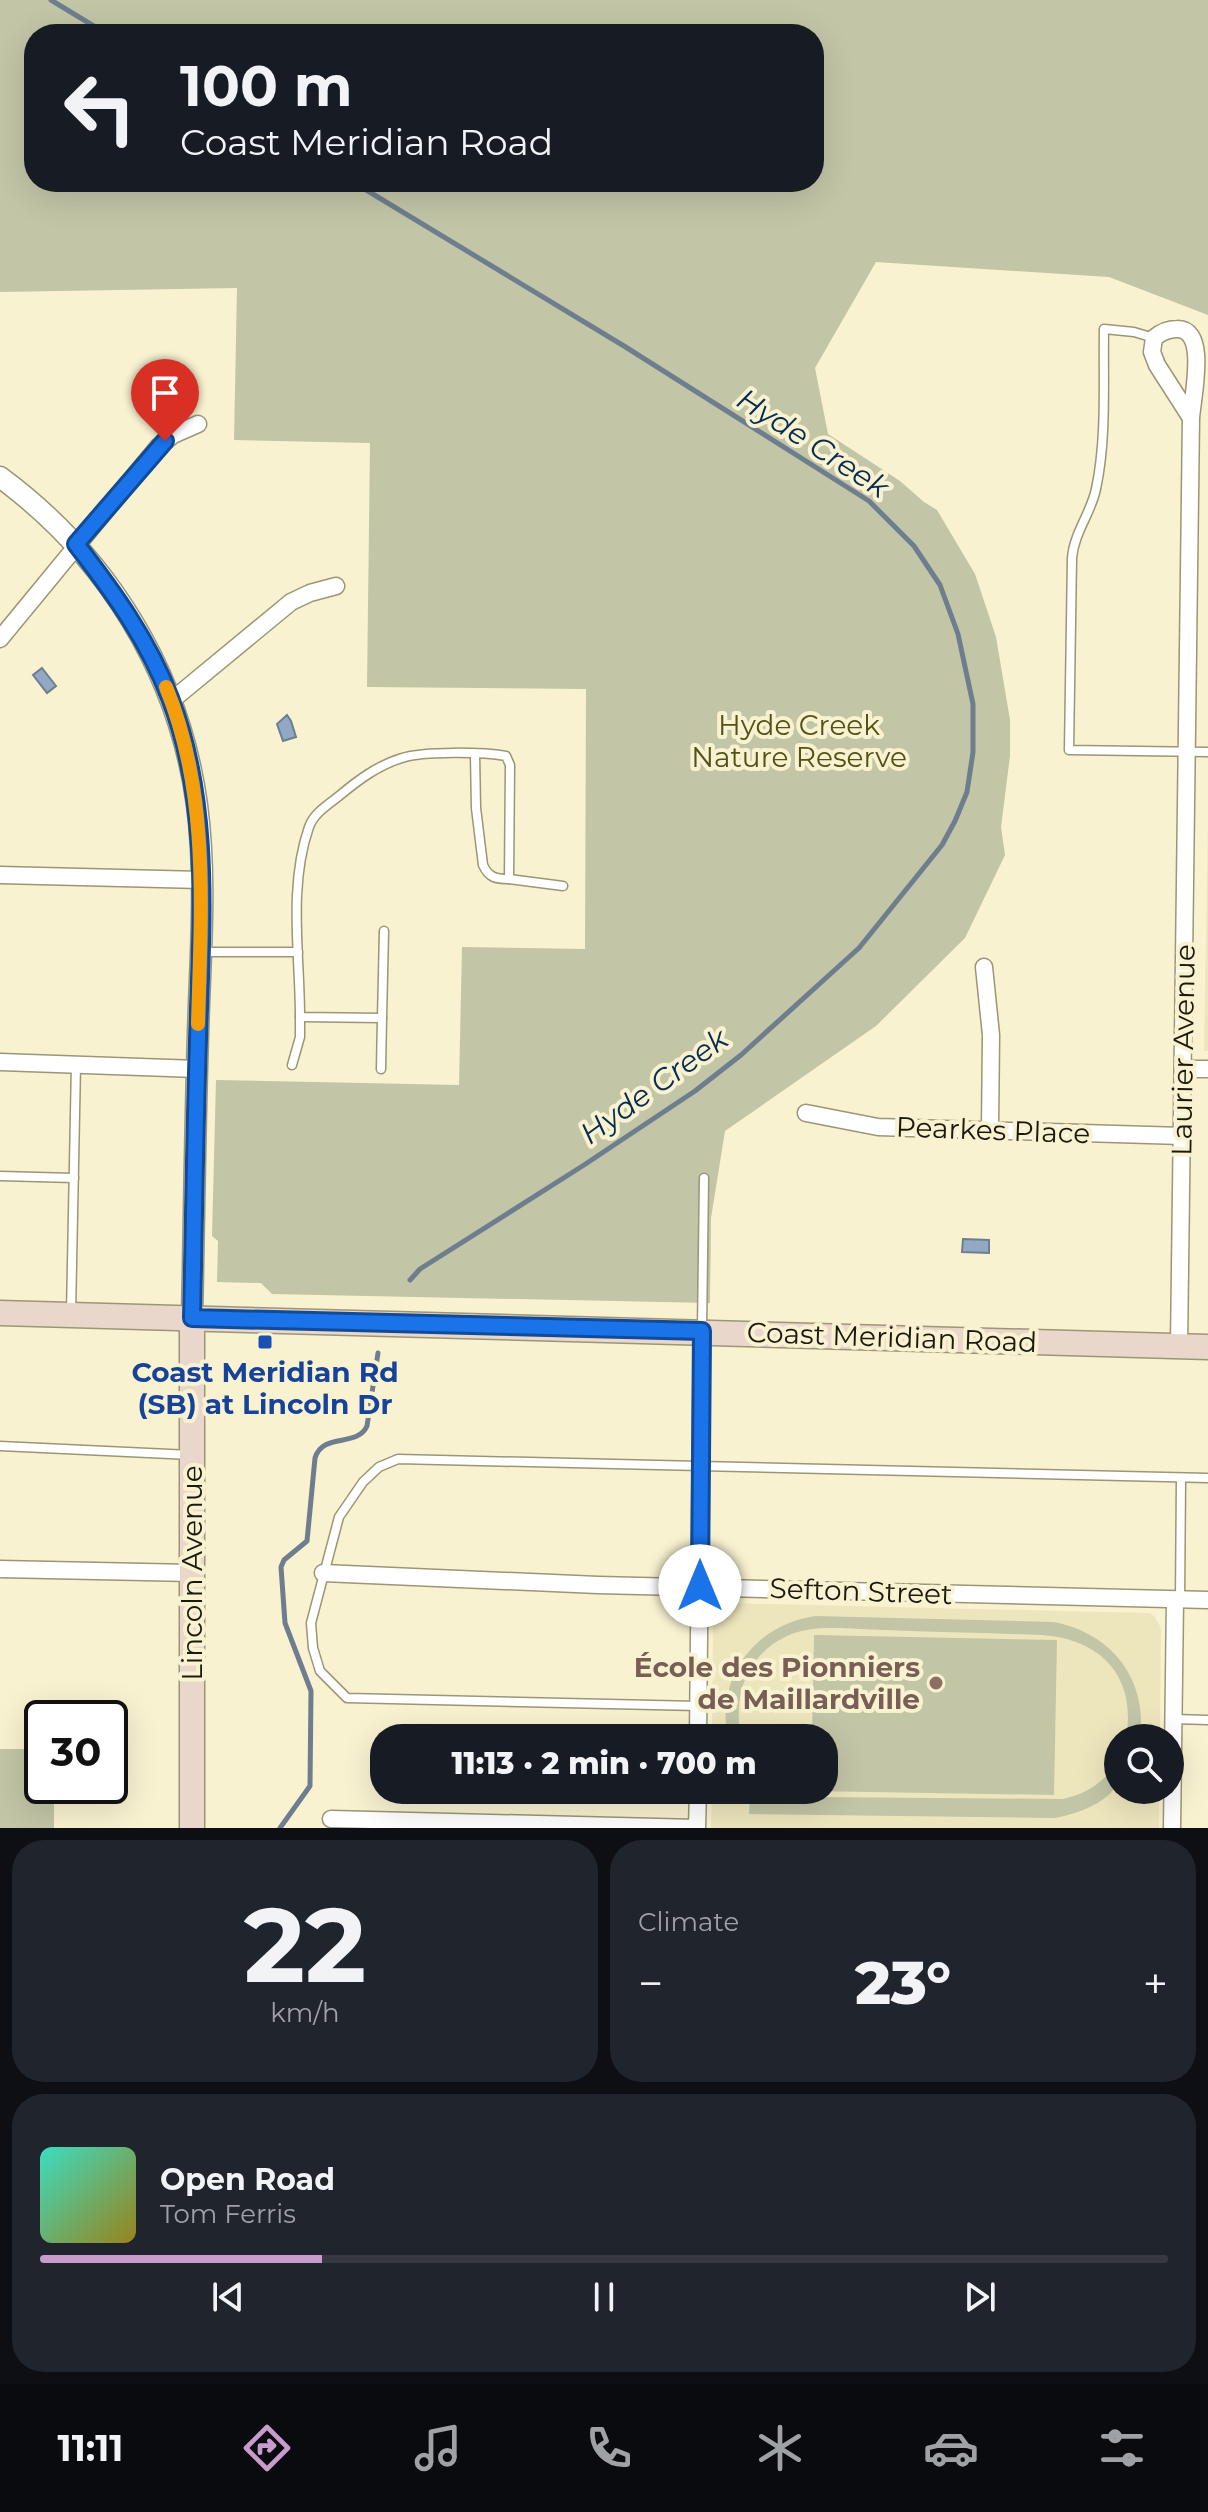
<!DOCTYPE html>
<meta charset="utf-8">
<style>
body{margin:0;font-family:Montserrat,sans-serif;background:#20242c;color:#f1f3f6;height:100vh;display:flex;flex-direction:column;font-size:30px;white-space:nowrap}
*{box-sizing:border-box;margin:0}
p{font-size:26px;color:#9ea1a6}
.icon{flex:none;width:44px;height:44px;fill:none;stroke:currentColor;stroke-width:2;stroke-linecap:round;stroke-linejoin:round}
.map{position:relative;height:1828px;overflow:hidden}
.sheet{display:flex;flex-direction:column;gap:12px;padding:12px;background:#0d0f14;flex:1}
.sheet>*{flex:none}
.top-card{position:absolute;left:24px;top:24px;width:800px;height:168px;border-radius:32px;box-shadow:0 8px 32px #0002;background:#171b24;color:#f1f3f6;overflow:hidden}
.buttons{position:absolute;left:1104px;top:1724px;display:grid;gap:16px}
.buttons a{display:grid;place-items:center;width:80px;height:80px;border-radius:50%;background:#171b24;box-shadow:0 8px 32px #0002;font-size:40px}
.speed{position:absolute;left:24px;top:1700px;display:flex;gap:16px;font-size:40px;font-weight:700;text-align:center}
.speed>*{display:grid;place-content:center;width:104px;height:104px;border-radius:50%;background:#171b24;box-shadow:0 8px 32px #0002;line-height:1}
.speed .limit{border:4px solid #111;border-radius:12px;background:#fff;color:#111}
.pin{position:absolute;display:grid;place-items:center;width:68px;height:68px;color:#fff;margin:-82px -34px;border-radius:50% 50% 50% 0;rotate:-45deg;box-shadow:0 0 8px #0007}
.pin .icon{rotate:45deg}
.me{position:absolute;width:88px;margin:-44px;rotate:0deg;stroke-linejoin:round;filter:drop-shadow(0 0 6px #0008)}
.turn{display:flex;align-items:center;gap:28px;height:168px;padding:0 24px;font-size:36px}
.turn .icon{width:104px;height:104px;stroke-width:2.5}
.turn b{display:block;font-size:56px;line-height:68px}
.big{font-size:60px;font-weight:800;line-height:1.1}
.sheet .tile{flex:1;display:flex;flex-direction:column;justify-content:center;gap:12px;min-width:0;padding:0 28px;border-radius:32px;background:#20242c}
.sheet .dial{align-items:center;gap:0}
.dial b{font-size:104px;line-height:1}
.song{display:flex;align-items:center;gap:24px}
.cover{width:96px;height:96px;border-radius:12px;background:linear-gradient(135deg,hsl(170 70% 55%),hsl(50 70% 35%))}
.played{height:8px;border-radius:4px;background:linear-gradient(90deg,#c79ccb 25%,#363941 25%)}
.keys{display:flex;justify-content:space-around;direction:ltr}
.heat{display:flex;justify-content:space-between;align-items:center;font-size:44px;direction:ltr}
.sheet .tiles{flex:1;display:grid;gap:12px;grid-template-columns:1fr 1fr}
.tile:last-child{grid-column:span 2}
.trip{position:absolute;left:370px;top:1724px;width:468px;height:80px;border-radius:32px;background:#171b24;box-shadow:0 8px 32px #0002;font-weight:800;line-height:80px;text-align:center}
.menu{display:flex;height:128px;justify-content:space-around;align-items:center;background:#090b0e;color:#9ea1a6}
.menu .icon{width:56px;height:56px}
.menu .active{color:#c79ccb}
.menu b{font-size:36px;color:#f1f3f6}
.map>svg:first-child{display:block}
.built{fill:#ede6bd}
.green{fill:#c2c5a6;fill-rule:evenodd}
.water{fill:#91a9c5;stroke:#6e7e8e;stroke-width:2}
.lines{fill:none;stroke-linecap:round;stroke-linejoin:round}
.stream{stroke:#6e7e8e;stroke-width:5}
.service-casing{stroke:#9b9676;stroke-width:11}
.minor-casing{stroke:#9b9676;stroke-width:19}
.tertiary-casing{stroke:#9b9676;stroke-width:23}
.secondary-casing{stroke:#9b9676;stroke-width:27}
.service{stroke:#fff;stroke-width:8}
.minor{stroke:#fff;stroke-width:16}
.tertiary{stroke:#fff;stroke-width:20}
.secondary{stroke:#e9d7cc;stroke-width:24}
.route-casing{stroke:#114b97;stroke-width:20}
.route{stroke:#1a73e8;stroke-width:14}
.slow{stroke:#f59e0b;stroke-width:14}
.transit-dot{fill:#1a4fb4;stroke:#f8f2d1;stroke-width:3}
.education-dot{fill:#8d6e63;stroke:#f8f2d1;stroke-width:3}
.labels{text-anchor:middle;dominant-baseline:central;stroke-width:8;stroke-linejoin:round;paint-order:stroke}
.park-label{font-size:28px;fill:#515319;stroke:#f8f2d1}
.street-label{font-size:28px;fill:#1b190d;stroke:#f8f2d1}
.transit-label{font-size:28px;font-weight:bold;fill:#164399;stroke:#f8f2d1}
.education-label{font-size:28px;font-weight:bold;fill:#785e54;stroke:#f8f2d1;text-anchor:end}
.water-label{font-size:30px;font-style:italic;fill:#072c51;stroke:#f8f2d1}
</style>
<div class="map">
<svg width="1208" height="1828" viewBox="0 0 1208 1828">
<rect width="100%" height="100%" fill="#f8f2d1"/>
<g class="built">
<path d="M1208 819V1051H1204Z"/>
<path d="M725 1603 1150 1613 1155 1617 1161 1628 1160 1738H1118V1790H1159V1828H711L712 1790H824V1738H712L713 1619 717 1608Z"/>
</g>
<g class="green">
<path d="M0 0H1208V315L1109 277 876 262 815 368 828 434 900 481 924 502 937 510 975 574 996 637 1010 720V756L1001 827 1005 855 965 938 876 1026 725 1131 711 1218 710 1303 272 1294 261 1283 217 1282 218 1241 212 1236 216 1080 459 1085 462 947 585 949 586 689 367 687 370 443 234 440 237 288 0 292ZM34 34H814V182H34Z"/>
<path d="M815 1616 1054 1622C1111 1633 1148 1679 1140 1738H1126C1137 1677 1101 1639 1042 1635 989 1633 937 1632 884 1630 854 1630 815 1623 787 1636 746 1655 733 1696 741 1738H728C715 1677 755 1625 815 1616Z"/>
<path d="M814 1635 1057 1640 1054 1795 811 1791 824 1790V1738H812Z"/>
<path d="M0 1749H42V1786H54V1828H0Z"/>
<path d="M1118 1760C1118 1768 1120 1779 1116 1786 1104 1805 1075 1814 1055 1818L749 1814 750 1795H767L761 1790H787L817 1797 1063 1799C1088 1793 1104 1783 1118 1760Z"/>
</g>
<g class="water">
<path d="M42 668 56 686 47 693 33 675Z"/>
<path d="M287 715 291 721 296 737 283 741 277 724Z"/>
<path d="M963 1239 989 1240V1253L962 1252Z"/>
</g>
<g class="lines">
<g class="stream">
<path d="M51 0 107 34"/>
<path d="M353 182 624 346 869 501 914 546 940 585 958 634 973 704V752L967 792 955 821 942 845 859 948 741 1055 695 1091 584 1165 420 1269 410 1280"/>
<path d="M280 1828 310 1786 311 1691 285 1623 281 1567 284 1560 307 1541 315 1458C323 1432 357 1448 367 1426L378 1353"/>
</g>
<defs>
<g id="service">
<path d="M1154 338 1134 332 1104 329C1103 381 1107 437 1096 489 1091 513 1074 533 1072 558L1069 750 1208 752"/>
<path d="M475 754 476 808 483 865C489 878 496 879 509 879"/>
<path d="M384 931 382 1018 300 1017C300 955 288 887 309 827 314 813 328 805 339 796 357 781 378 765 402 758 424 751 483 752 506 756L510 765 509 879 563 886"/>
<path d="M203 952H298"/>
<path d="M292 1065 300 1037V1017"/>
<path d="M381 1069 382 1018"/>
<path d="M0 1176 74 1178"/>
<path d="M71 1314 76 1064"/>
<path d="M702 1329 704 1178"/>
<path d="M0 1446 191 1455"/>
<path d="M1180 1600 1181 1478"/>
<path d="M698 1706 347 1698 320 1671 313 1648 311 1623 339 1517 363 1482 379 1467 398 1459 1208 1478"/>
<path d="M1173 1719 1208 1720"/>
</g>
<g id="minor">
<path d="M0 639 158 447 173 435 198 424"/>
<path d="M171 701 291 602 310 593 336 586"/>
<path d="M0 875 201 880"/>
<path d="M984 967 991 1035 990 1129"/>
<path d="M0 1062 197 1069"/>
<path d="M1183 1069H1208"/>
<path d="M806 1113 878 1127 1182 1136"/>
<path d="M1179 1346 1191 418C1193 394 1208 328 1177 329 1168 329 1161 332 1154 338L1152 352 1157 365 1191 418"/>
<path d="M0 1569 192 1573"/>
<path d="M323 1573 598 1585 1208 1600"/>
<path d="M698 1738 702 1331"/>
<path d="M331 1819 697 1828 698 1790"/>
<path d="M1172 1828 1175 1600"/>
</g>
<path id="tertiary" d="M0 477C107 556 179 672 197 805 207 880 200 958 198 1034 195 1129 194 1224 192 1318"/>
<g id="secondary">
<path d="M0 1313 1208 1347"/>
<path d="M192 1318V1828"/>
</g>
</defs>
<use href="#service" class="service-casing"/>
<use href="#minor" class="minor-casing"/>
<use href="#tertiary" class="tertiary-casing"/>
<use href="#secondary" class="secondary-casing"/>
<use href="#service" class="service"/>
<use href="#minor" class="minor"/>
<use href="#tertiary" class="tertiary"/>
<use href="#secondary" class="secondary"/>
</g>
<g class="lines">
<defs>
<path id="route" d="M165 441 76 544C114 593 148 640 170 698 212 807 201 926 198 1040 195 1133 194 1225 192 1318L702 1331 700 1586"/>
</defs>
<use href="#route" class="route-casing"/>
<use href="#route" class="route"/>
<path class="slow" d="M166 687C210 794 201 911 198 1024"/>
</g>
<rect class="transit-dot" x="257" y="1334" width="16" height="16" rx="4"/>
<circle class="education-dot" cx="936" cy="1683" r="8"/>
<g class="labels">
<g class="park-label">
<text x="799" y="725">Hyde Creek<tspan x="799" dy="32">Nature Reserve</tspan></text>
</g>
<g class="street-label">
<text transform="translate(1183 1050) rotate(-89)">Laurier Avenue</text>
<text transform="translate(993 1130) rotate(2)">Pearkes Place</text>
<text transform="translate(892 1337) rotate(2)">Coast Meridian Road</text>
<text transform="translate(192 1573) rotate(-90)">Lincoln Avenue</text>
<text transform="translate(861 1591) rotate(2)">Sefton Street</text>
</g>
<g class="transit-label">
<text x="265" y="1372">Coast Meridian Rd<tspan x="265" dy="32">(SB) at Lincoln Dr</tspan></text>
</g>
<g class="education-label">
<text x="920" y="1667">École des Pionniers<tspan x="920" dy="32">de Maillardville</tspan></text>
</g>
<g class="water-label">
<text transform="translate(813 443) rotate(33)">Hyde Creek</text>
<text transform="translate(654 1086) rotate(-36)">Hyde Creek</text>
</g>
</g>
</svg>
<div class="buttons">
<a><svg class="icon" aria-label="search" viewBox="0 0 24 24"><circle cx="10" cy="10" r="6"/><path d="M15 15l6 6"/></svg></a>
</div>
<div class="speed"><div class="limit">30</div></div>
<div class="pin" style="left:165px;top:441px;background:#d93025"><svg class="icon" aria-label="arrive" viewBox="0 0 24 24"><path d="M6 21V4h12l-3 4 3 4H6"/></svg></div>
<svg class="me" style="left:700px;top:1586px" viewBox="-20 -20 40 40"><circle r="19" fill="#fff"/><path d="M0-13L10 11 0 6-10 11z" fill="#1a73e8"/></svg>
<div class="trip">11:13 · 2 min · 700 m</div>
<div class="top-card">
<div class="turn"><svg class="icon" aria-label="left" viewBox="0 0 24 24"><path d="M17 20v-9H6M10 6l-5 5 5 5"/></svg><div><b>100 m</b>Coast Meridian Road</div></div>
</div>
</div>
<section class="sheet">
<div class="tiles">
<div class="tile dial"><b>22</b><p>km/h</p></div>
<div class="tile"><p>Climate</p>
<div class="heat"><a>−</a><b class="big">23°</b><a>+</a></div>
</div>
<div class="tile">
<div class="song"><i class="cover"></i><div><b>Open Road</b><p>Tom Ferris</p></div></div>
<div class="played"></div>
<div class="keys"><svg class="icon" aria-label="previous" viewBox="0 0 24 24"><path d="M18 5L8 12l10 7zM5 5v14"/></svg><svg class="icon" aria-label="pause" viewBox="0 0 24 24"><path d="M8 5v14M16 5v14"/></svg><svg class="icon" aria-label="next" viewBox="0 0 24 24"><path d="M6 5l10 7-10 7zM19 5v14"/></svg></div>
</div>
</div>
</section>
<nav class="menu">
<b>11:11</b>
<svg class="icon active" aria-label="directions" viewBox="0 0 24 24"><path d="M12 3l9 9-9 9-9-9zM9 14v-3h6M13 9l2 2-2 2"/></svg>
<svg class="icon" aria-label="music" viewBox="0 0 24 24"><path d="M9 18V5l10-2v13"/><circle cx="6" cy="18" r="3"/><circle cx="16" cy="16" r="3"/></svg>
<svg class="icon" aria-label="phone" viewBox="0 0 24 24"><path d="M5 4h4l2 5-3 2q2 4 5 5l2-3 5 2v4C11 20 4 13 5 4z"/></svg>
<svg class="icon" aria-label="climate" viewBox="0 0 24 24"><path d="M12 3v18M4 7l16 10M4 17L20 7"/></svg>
<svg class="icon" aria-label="car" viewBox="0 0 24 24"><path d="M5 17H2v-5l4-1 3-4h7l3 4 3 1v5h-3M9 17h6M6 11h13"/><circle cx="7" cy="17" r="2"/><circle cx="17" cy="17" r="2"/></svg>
<svg class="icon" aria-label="filters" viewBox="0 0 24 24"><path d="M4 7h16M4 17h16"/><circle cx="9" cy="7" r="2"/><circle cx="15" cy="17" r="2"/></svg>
</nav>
